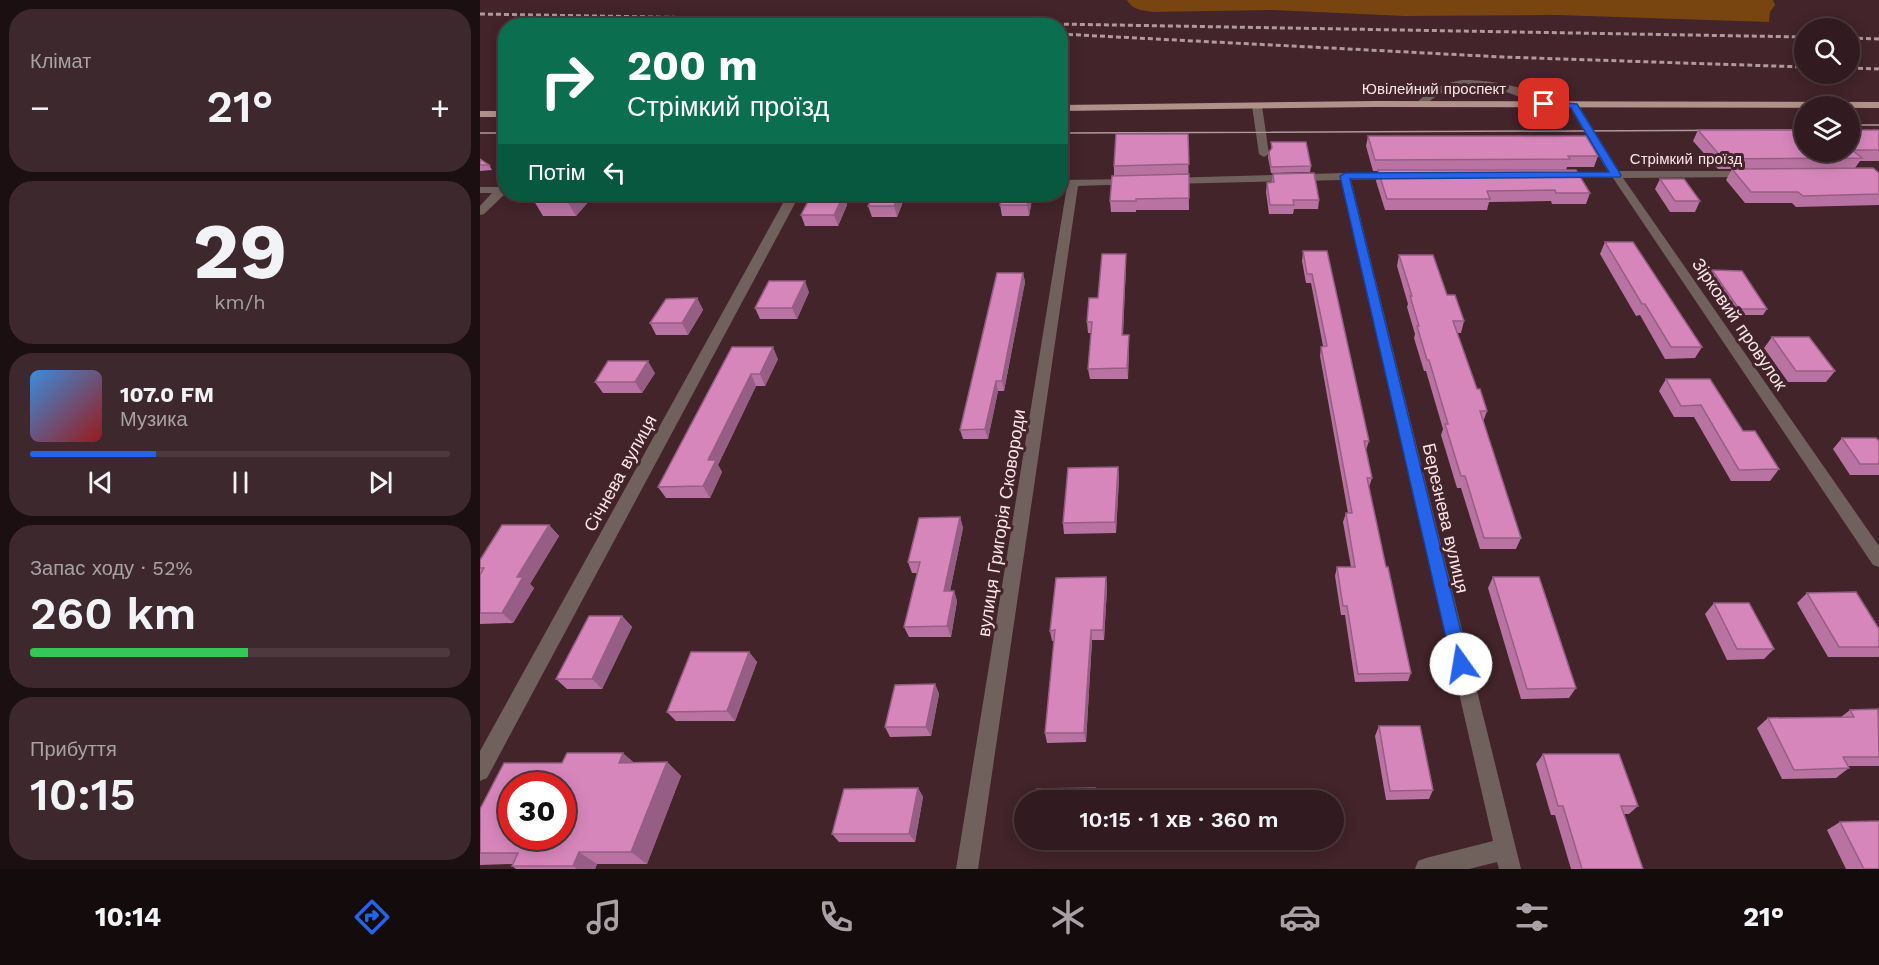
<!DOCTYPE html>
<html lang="uk">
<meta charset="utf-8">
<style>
body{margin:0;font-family:"Work Sans",sans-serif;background:#3d282d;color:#f1f3f6;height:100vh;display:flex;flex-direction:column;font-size:22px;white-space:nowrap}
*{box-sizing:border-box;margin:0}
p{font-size:20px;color:#a8a1a5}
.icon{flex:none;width:33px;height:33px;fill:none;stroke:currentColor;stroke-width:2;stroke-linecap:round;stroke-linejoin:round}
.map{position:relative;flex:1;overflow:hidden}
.details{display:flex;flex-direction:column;gap:9px;padding:9px;background:#1c0f12;width:480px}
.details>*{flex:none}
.banner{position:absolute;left:18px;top:18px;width:570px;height:183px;border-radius:24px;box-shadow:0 3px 15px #0003,0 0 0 2px #4d393e;background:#0b6e4f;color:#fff;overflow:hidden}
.controls{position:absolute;left:1314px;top:18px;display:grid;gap:12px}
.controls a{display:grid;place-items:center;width:66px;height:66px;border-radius:50%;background:#321b20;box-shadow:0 3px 15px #0003,0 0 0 2px #4d393e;font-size:30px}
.speed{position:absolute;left:18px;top:772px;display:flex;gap:12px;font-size:30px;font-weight:700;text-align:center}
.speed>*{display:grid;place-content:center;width:78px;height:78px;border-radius:50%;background:#321b20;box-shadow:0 3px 15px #0003,0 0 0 2px #4d393e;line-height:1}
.speed .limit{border:9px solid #d22;background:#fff;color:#111}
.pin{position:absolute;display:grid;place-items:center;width:51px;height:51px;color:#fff;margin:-26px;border-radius:12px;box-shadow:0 3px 9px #0006}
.me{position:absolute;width:66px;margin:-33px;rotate:347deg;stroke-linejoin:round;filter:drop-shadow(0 0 4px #0008)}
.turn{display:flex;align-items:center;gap:21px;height:126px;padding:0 30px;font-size:27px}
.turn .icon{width:78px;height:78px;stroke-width:2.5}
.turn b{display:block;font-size:42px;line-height:51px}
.then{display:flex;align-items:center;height:57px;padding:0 30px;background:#0003;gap:12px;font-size:22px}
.big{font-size:45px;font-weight:600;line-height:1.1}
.details .tile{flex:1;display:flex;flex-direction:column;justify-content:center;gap:9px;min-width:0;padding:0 21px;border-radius:24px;background:#3d282d}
.details .dial{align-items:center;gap:0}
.dial b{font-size:78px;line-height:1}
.song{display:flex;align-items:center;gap:18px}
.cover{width:72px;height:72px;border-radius:9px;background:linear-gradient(135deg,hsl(210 70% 55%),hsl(0 70% 35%))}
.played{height:6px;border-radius:3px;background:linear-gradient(90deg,#2563eb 30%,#4d393e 30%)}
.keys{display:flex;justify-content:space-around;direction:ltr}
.heat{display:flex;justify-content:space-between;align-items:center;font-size:33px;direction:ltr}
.charge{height:9px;border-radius:4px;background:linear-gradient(90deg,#34c759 52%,#4d393e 0)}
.trip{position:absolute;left:534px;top:790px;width:330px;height:60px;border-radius:30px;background:#321b20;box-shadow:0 3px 15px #0003,0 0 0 2px #4d393e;font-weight:600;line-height:60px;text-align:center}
.dock{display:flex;height:96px;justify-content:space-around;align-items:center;background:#140b0d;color:#a8a1a5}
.dock .icon{width:42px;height:42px}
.dock .selected{color:#2563eb}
.dock b{font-size:27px;color:#f1f3f6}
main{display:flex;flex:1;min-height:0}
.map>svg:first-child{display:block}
.forest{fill:#784410}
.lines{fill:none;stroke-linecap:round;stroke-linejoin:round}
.minor{fill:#70615d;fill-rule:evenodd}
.major{fill:#b1928a;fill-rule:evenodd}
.tram{stroke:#b0989c;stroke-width:1.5}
.rail{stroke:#b0989c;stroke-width:3;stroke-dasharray:5 3;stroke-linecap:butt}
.wall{fill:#b973a2}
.shaded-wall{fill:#965e84}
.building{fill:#d786bc;stroke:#965e84;stroke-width:1.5;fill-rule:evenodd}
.route{fill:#2563eb;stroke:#184099;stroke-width:1.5}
.labels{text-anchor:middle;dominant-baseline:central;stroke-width:6;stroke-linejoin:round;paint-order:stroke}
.far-street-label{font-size:15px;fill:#fbe6e9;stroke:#42242a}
.street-label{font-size:18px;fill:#fbe6e9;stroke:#42242a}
</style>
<main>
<section class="details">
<div class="tile"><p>Клімат</p>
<div class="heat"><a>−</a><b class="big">21°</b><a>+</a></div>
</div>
<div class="tile dial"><b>29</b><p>km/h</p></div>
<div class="tile">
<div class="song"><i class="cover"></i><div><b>107.0 FM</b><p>Музика</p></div></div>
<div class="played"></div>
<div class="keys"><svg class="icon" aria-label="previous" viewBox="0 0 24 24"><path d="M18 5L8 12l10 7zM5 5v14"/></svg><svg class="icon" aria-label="pause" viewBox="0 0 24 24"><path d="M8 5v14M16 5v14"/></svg><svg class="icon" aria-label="next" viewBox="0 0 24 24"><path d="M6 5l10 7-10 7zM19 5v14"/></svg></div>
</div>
<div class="tile"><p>Запас ходу · 52%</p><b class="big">260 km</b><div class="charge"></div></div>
<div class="tile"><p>Прибуття</p><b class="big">10:15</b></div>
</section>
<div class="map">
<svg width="1399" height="869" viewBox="0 0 1399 869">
<rect width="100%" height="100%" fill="#42242a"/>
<path class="forest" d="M647 0H1293L1295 5 1290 12 1289 22 1077 15 924 16 793 10 672 12C662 10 652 10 647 0Z"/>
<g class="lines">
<g class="minor">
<path d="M982 80C1010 80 1048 85 1069 104 1055 114 995 56 943 107L935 105C948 89 963 84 982 80Z"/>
<path d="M777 103 782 106 789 154 784 157 779 154 772 106Z"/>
<path d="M1094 103 1099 106 1139 171H1270L1275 174 1270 177 1143 178 1399 546V567L1393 565 1133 178H1081L1076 175 1081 172H1128L1089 106Z"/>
<path d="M865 173H916L921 176 916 179 871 180 1041 869H1019L1017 862 989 869H935L938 861 946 858 1013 841 861 180 688 184 683 181 688 178Z"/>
<path d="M652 179 657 182 656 184 598 186 498 869H476L587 186H580V180Z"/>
<path d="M26 183V193L4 214 0 215V206L12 193H0V187H19Z"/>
<path d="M308 194H320L7 778 0 781V751Z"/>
</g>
<g class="major">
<path d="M895 101 1399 102V108L895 107 580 111V105Z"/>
<rect x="0" y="111" width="26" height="6"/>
</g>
<g class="tram">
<path d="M1370 125H1399"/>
<path d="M0 133H26"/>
<path d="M580 133 1324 130"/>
</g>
<g class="rail">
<path d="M0 14 1324 37"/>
<path d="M580 34 1023 57 1324 67"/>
<path d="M1370 38 1399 39"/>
<path d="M1370 68 1399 69"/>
</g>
</g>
<g class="wall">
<path d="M1218 130H1399V161H1380L1375 168 1399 173V205L1316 207 1312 203H1265L1246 180 1252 169H1238L1213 141Z"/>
<path d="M708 134 709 210H656V212H631L630 201 634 176V166Z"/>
<path d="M888 136 1118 156 1114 167H1087L1086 170 1110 193 1106 204H1072L1071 201 1009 202 1007 210H905L896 181 898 171H893L886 146Z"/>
<path d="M791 142 831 166 830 172 791 173 788 157 789 152 791 149Z"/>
<path d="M0 159 9 165 12 170 0 171Z"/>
<path d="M793 174 839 200 838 209H814L813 214H789L786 192 787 183 792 182Z"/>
<path d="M1180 179 1220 201 1215 212H1190L1175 189Z"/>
<path d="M61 194H115L96 216H63L54 201Z"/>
<path d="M364 194 367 205 358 226H325L321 215Z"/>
<path d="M426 194 417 217H392L388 206Z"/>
<path d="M553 194 549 216H522L520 205Z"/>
<path d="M1125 242 1222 347 1215 358 1185 359 1160 315 1156 316 1120 254Z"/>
<path d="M823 251H847L889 441 886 450 892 478 889 487 906 567 931 673 928 681 875 682 865 615H861L855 576 857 567H871L863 522 866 513H868L840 356 841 347 843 346 831 283H826L822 261Z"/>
<path d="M646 254V264L643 335 649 345 648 379H610L608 369 612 333H608L607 322 618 298Z"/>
<path d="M919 255 967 295 984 321 981 333H977L997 389 1007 411 1003 422 1041 538 1036 549H1000L981 488H977L961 435 963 429 946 371H944L934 338 935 334 927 307 928 304 917 266Z"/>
<path d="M1232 270 1287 309 1283 315H1256L1229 276Z"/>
<path d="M543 273 545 282 524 391H518L508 439H483L480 430Z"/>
<path d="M329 292 317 319H280L275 308Z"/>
<path d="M217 298 223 310 208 335H176L170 323Z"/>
<path d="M1292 337 1355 371 1346 382H1308L1284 348Z"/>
<path d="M252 347 298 359 285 386H276L238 465 242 472 230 498H186L178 487Z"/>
<path d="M175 373 162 393H123L115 382Z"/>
<path d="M1186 379 1263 431 1299 469 1290 481H1251L1214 417H1194L1179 391Z"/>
<path d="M1362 438 1399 441V475H1370L1353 449Z"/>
<path d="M638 467 639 478 636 533 584 534 583 523Z"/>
<path d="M480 517 483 528 470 591H474L477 601 471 637H429L424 627 437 573H432L428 562Z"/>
<path d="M69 525 79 536 50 584 54 588 33 623 0 624V560Z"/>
<path d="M626 577 627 588 624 640H612L606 742 567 743 565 733 574 641H572L570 631Z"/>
<path d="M1013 577 1096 688 1089 698 1041 699 1008 588Z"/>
<path d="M1327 593 1399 629V656L1398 657H1348L1317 603Z"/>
<path d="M1234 603 1294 649 1284 659 1247 660 1225 614Z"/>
<path d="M142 616 152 627 122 689H87L76 679Z"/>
<path d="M269 652 277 662 255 721H196L187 712Z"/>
<path d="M455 684 459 694 451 736 410 737 405 727Z"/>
<path d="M1370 710H1399V766H1367L1369 768 1356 778 1302 779 1277 728 1288 718 1361 717Z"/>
<path d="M899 726 953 790 949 799 906 800 895 736Z"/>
<path d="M1063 754 1158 806 1149 814H1144L1163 869H1091L1075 815H1071L1056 764Z"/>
<path d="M187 762 201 776 167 864H117L115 869H36L32 866 33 864 0 865V809L154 763Z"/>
<path d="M438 788 443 797 435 842H359L352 834Z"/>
<path d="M1360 822 1399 869H1366L1347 830Z"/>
<path d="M554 840H614V844L555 845Z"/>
</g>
<g class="shaded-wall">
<path d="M94 194H115L96 216 87 201Z"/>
<path d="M364 194 367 205 358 226 354 215Z"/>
<path d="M419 194H426L417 217 414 206Z"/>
<path d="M549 194H553L549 216 547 205Z"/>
<path d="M646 254V264L642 345V335Z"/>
<path d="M543 273 545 282 524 391 522 381Z"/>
<path d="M325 281 329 292 317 319 312 308Z"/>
<path d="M217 298 223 310 208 335 202 323Z"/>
<path d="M649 335V345L648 379 647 368Z"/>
<path d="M293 347 298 359 285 386 280 374Z"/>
<path d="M168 361 175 373 162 393 155 382Z"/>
<path d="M271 374 276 386 238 465 242 472 230 498 223 486 228 460Z"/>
<path d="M516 381 518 391 508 439 505 429Z"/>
<path d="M638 467 639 478 636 533 635 522Z"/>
<path d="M480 517 483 528 468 601 464 591Z"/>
<path d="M69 525 79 536 50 584 54 588 33 623 22 613 37 577Z"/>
<path d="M626 577 627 588 624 640 623 630Z"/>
<path d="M474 591 477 601 471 637 467 626Z"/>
<path d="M142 616 152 627 122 689 112 679Z"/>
<path d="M611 630 612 640 606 742 604 733Z"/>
<path d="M269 652 277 662 255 721 247 711Z"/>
<path d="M455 684 459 694 451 736 446 727Z"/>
<path d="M143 753 158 766 139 763Z"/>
<path d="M187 762 201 776 167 864 151 852Z"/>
<path d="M438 788 443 797 435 842 429 834Z"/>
<path d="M615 788 616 797V801H614Z"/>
<path d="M99 852 117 864 115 869H97L93 866Z"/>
</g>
<g class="building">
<path d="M1218 130H1324V152H1370V130H1399V150H1372L1382 158 1243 159Z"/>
<path d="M636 134H708L709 164 634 166Z"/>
<path d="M888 136H1106L1118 156H1088L1090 159 895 160Z"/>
<path d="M791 142H826L831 166 791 167 789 152 792 148Z"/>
<path d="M0 159 9 165H0Z"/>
<path d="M1393 168 1399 173V194L1323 196 1318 192H1271L1252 169Z"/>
<path d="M898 170H1096L1110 193H1076L1075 190 1007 191 1010 199H907Z"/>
<path d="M834 173 839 200H813L814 205H790L787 183 794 182 793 174Z"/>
<path d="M709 174V198L656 199V201H630L632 176Z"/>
<path d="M1180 179H1204L1220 201H1195Z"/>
<path d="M61 194H94L87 201H54Z"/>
<path d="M332 194H364L354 215H321Z"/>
<path d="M394 194H419L414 206H388Z"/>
<path d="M523 194H549L547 205H520Z"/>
<path d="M1125 242H1153L1222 347H1191L1165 304H1162Z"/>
<path d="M823 251H847L889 441H884L892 478H887L906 567H908L931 673 878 674 867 606H863L857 567H875L866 513H872L841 347 847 346 832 274H827Z"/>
<path d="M622 254H646L642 335H649L647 368 608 369 612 322H607L609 298H618Z"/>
<path d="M919 255H953L967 295H975L984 321H973L997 389H1000L1007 411H1000L1041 538H1004L985 476H981L965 424H968L949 360H947L937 326H939L930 296H932Z"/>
<path d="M1232 270 1262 271 1287 309H1259Z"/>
<path d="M517 273H543L522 381H516L505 429 480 430Z"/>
<path d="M289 281H325L312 308H275Z"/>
<path d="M217 298 202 323H170L186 299Z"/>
<path d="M1292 337H1329L1355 371H1316Z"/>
<path d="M252 347H293L280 374H271L228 460H236L223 486 178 487Z"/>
<path d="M128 361H168L155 382H115Z"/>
<path d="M1186 379H1230L1263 431H1275L1299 469 1259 470 1221 405 1201 406Z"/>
<path d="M1362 438H1396L1399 441V464H1380Z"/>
<path d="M638 467 635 522 583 523 588 468Z"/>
<path d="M480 517 464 591H474L467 626 424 627 440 562H428L439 518Z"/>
<path d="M22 525H69L37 577H43L22 613H0V575L4 568H0V560Z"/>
<path d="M626 577 623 630H611L604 733H565L575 630 570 631 576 578Z"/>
<path d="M1013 577H1059L1096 688 1047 689Z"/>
<path d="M1376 592 1399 629V647H1359L1327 593Z"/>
<path d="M1234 603H1269L1294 649H1257Z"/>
<path d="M109 616H142L112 679H76Z"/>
<path d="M211 652H269L247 711 187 712Z"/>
<path d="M455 684 446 727H405L415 685Z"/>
<path d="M1398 709 1399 757H1363L1369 768 1314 770 1288 718 1374 717 1370 710Z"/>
<path d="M899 726H940L953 790 910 791Z"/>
<path d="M87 753H143L139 763 187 762 151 852H99L93 866H32L38 853H0V809L24 763H82ZM32 786H82V837H32Z"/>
<path d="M1063 754H1139L1158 806H1141L1163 869H1102L1083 806H1078Z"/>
<path d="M438 788 429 834H352L364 789Z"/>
<path d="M615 788 614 801H556L557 789Z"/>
<path d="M1399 821V869H1384L1360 822Z"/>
</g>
<path class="route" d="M1064 101 1097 104 1141 175 1140 177 870 179 989 664 987 669 981 671 975 669 972 664 860 176 865 173 1129 172 1091 108 1060 106 1059 104Z"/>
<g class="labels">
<g class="far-street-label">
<text x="954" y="89">Ювілейний проспект</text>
<text x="1206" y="159">Стрімкий проїзд</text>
</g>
<g class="street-label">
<text transform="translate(1260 324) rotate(56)">Зірковий провулок</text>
<text transform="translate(140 473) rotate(-61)">Січнева вулиця</text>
<text transform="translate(966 518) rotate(77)">Березнева вулиця</text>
<text transform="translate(521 523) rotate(-81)">вулиця Григорія Сковороди</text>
</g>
</g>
</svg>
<div class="controls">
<a><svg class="icon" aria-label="search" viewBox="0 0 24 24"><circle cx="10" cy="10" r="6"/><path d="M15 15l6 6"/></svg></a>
<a><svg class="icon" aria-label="layers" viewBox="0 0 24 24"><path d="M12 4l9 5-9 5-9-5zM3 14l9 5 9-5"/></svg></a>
</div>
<div class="speed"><div class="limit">30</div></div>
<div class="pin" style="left:1064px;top:104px;background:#d93025"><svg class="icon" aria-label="arrive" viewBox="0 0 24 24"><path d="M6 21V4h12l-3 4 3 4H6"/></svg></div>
<svg class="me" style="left:981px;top:664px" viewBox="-20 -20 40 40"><circle r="19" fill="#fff"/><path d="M0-13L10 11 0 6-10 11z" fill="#2563eb"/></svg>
<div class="trip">10:15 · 1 хв · 360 m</div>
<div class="banner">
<div class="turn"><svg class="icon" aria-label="right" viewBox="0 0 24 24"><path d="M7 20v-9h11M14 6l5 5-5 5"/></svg><div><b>200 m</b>Стрімкий проїзд</div></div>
<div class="then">Потім<svg class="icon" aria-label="left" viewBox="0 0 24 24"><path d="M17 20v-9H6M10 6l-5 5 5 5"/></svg></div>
</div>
</div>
</main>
<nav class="dock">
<b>10:14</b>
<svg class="icon selected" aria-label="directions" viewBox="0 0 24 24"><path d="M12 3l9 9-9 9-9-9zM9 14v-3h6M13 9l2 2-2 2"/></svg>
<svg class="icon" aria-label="music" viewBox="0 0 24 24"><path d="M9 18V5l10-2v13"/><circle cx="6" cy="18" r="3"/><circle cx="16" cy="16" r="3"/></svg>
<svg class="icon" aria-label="phone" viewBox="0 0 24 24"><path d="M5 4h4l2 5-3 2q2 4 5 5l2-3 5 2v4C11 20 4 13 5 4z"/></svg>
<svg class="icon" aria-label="climate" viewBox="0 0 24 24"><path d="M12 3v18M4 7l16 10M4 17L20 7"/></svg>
<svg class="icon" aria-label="car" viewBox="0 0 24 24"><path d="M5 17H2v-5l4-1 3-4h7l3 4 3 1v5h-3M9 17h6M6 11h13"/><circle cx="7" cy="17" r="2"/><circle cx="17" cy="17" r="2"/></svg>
<svg class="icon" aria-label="filters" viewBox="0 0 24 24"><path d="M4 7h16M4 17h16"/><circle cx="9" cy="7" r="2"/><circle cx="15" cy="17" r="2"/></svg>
<b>21°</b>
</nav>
